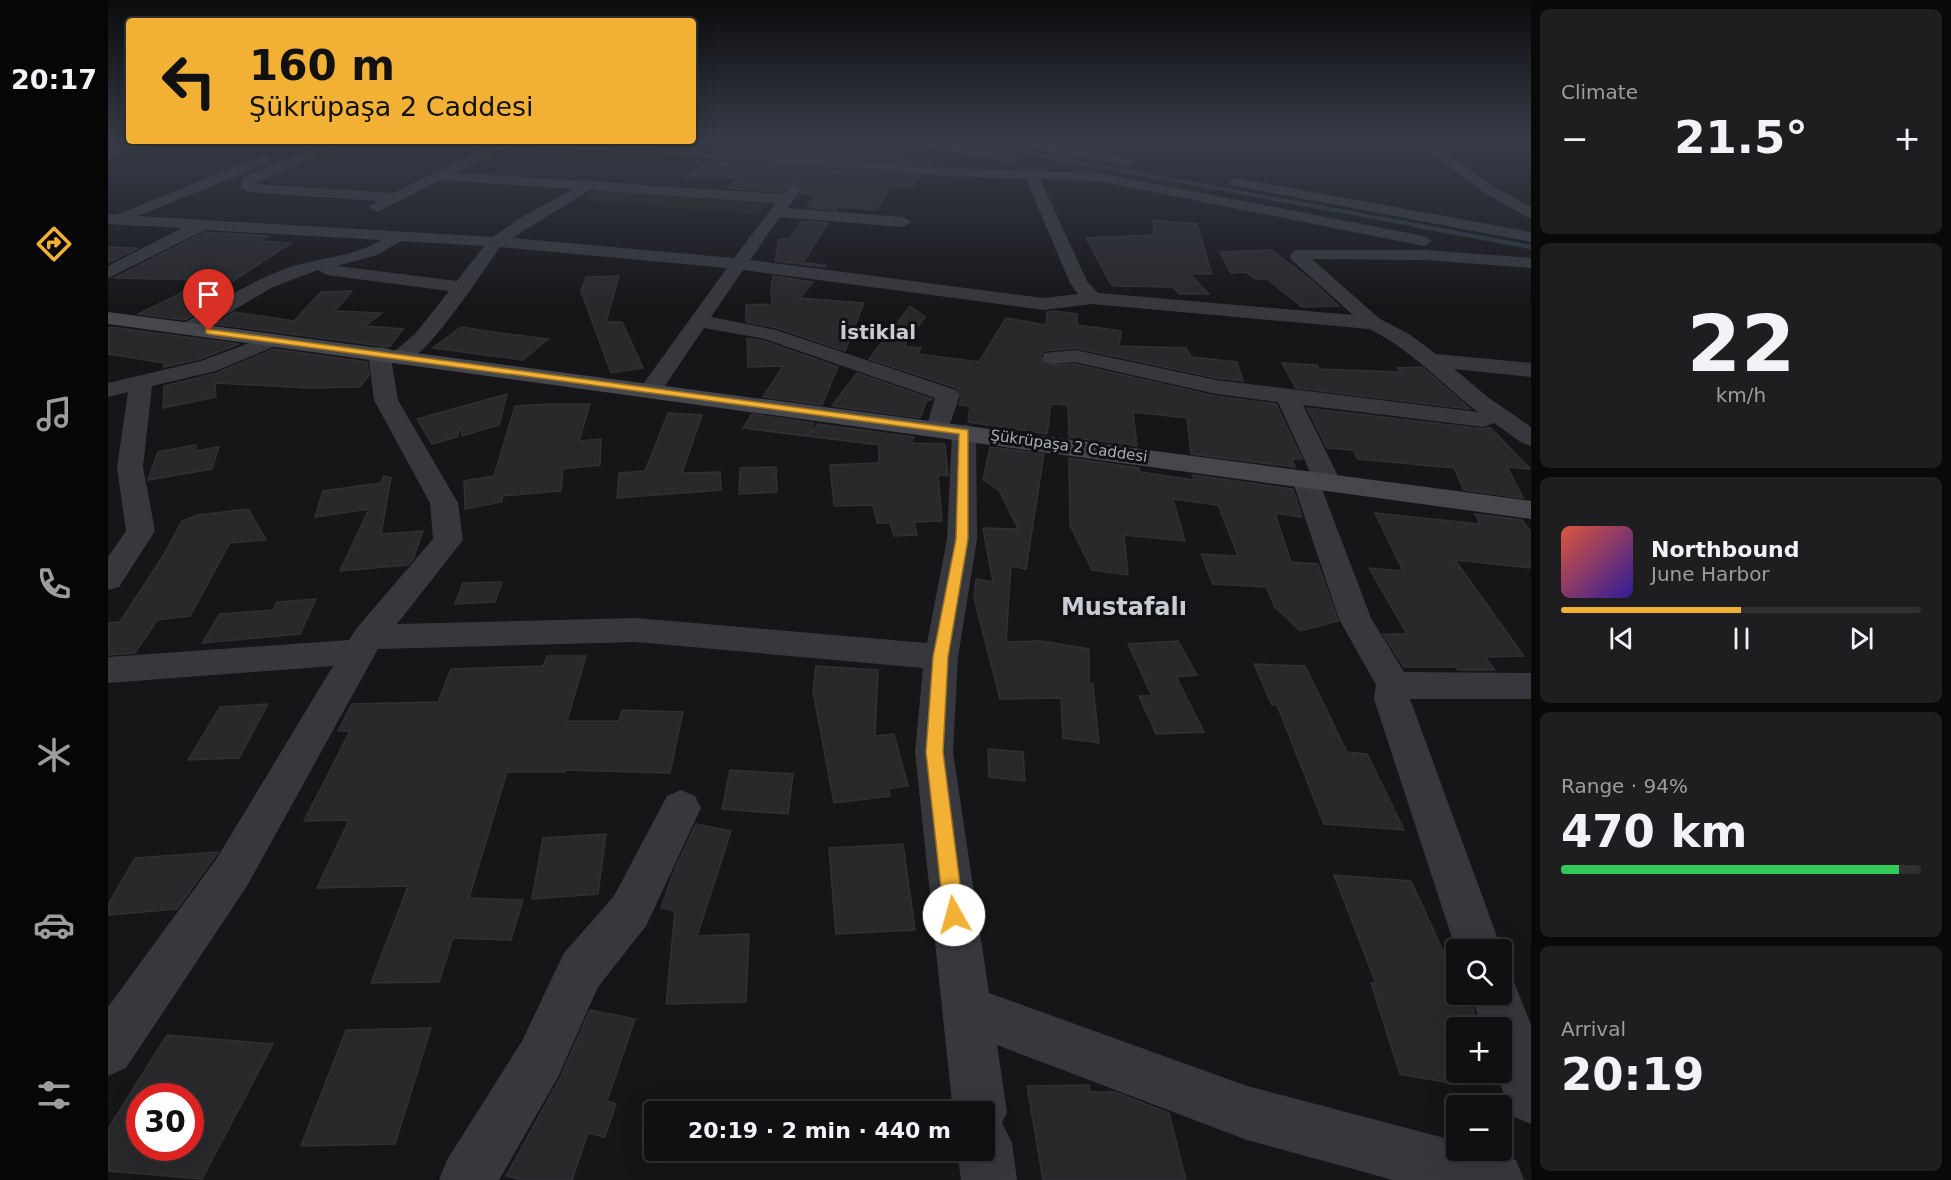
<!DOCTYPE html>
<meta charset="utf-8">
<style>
body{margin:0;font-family:"DejaVu Sans",sans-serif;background:#1e1e20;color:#f1f3f6;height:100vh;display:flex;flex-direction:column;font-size:22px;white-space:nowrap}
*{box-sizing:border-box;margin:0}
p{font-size:20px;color:#9c9d9f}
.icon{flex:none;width:33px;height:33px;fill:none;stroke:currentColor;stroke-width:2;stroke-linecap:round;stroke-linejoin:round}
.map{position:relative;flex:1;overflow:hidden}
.side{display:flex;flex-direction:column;gap:9px;padding:9px;background:#09090a;width:420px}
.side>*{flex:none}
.banner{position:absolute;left:18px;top:18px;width:570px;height:126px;border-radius:6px;box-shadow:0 6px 24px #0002,0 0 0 2px #303032;background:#f2b134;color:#111;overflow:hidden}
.buttons{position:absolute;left:1338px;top:939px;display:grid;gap:12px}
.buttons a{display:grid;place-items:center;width:66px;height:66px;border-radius:6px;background:#101012;box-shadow:0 6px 24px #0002,0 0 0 2px #303032;font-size:30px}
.speed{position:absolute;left:18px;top:1083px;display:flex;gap:12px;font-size:30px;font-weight:700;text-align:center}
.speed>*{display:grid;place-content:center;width:78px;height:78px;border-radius:50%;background:#101012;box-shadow:0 6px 24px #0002,0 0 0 2px #303032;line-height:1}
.speed .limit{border:9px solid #d22;background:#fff;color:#111}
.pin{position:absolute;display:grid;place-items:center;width:51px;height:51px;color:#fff;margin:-62px -26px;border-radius:50% 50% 50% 0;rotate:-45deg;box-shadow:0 0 6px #0007}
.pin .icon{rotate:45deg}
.me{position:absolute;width:66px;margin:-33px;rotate:353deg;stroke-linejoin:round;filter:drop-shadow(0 0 4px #0008)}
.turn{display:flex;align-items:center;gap:21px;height:126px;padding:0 24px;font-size:27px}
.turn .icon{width:78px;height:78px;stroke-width:2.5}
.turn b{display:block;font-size:42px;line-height:51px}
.big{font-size:45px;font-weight:600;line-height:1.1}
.side .widget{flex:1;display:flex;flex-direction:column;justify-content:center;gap:9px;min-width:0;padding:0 21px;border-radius:9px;background:#1e1e20}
.side .dial{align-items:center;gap:0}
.dial b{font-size:78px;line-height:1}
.song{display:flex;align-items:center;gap:18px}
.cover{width:72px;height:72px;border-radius:9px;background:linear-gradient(135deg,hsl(10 70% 55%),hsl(250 70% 35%))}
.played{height:6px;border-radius:3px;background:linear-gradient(90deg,#f2b134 50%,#303032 50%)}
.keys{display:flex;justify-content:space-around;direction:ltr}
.heat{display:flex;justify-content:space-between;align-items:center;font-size:33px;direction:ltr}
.charge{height:9px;border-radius:4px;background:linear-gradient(90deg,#34c759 94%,#303032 0)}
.trip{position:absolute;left:536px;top:1101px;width:351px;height:60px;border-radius:6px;background:#101012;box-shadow:0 6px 24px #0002,0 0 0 2px #303032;font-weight:600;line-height:60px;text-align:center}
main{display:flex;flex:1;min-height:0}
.tabs{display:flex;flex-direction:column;width:108px;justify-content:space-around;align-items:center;background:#060607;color:#9c9d9f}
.tabs .icon{width:42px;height:42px}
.tabs .current{color:#f2b134}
.tabs b{font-size:27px;color:#f1f3f6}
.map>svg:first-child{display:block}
.green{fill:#1c231d}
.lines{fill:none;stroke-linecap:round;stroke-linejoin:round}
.stream-far1{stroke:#2c353c;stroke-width:4}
.stream{stroke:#2c353c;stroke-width:4.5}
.building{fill:#29292c;stroke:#303034;stroke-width:1.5;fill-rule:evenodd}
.minor{fill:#37383d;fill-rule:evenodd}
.tertiary{fill:#37383d;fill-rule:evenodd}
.secondary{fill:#45474d;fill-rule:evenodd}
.route{fill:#f2b134;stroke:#9d7322;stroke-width:1.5}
.labels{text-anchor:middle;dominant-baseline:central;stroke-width:6;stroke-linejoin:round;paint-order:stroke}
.far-street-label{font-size:15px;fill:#a8adb8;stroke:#111113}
.far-district-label{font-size:20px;font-weight:bold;fill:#c9ccd4;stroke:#111113}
.district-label{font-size:24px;font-weight:bold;fill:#c9ccd4;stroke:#111113}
</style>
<main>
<nav class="tabs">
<b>20:17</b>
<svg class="icon current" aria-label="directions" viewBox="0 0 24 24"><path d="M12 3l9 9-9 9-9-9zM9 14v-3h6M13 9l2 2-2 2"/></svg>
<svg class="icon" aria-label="music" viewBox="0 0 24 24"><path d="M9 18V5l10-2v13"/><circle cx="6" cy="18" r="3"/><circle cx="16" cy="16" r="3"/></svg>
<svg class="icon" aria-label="phone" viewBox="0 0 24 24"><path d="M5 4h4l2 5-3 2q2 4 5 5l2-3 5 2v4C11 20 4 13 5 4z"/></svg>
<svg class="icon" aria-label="climate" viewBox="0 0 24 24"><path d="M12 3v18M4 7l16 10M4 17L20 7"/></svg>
<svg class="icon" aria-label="car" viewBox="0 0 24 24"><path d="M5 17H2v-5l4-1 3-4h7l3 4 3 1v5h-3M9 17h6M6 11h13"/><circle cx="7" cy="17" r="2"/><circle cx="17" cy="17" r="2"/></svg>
<svg class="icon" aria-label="filters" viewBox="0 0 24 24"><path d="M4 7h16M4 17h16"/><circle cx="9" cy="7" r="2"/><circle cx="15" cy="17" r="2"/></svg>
</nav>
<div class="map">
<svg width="1423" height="1180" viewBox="0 0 1423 1180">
<rect width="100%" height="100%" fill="#161618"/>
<path class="green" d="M486 191H494L663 201 649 215 476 200Z"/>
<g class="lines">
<path class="stream-far1" d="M859 142 1314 226"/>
<path class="stream" d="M1306 225 1423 247"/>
</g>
<g class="building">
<path d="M677 142H765L760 148 799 151 791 157 828 161 824 164 668 153Z"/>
<path d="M598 161 813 176 802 188 782 187 768 210 730 207 729 210 700 207 706 194 694 193 697 188 689 182 681 184 674 192 621 188 631 177H579Z"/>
<path d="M1045 220 1089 224 1104 274H1082L1101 294H1071L1065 287 1004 286 978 238 1046 235Z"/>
<path d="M694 221 720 223 695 263 718 265 716 267 667 261 671 239H682Z"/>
<path d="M97 232 161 236 152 241 183 243 125 281 102 280 109 291 88 305 99 307 77 320 30 314 100 280 6 278Z"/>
<path d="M0 247 30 248 0 263Z"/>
<path d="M1163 250 1203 280 1231 306 1194 307 1159 279H1148L1138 272 1123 273 1112 252Z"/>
<path d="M511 276 498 322H514L535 368 503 373 473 291 478 277Z"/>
<path d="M665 276 705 282 692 298 756 303 737 351 669 328 638 322V305L664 304 663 289Z"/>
<path d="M244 291 227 311 274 313 257 326 295 329 281 347 107 324 126 312 186 321 213 292Z"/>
<path d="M802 306 817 317 796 346 813 348 810 354 871 362 898 318 938 325 939 312 945 311 969 314V325L1013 331 1011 346 1078 348 1083 357 1129 362 1135 381 1108 378 967 348 937 351 932 357 937 365 967 364 1107 396 1168 404 1194 459H1184L1187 467 1083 454 1079 418 1025 412 1029 446 961 437 960 405 943 404 939 434 860 422 862 406 851 405 854 396 849 388 761 359Z"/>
<path d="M3 327 131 344 92 359 56 367V363L0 354V328Z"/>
<path d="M353 327 385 332 440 339 415 360 325 348Z"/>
<path d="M639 338 656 341 730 367 714 405 655 397 675 366 640 367Z"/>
<path d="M166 349 259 362 261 375 252 387 199 388 107 383 108 397 55 408 56 386 109 373Z"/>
<path d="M1174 363 1209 365 1211 369 1293 372 1289 368 1314 367 1362 409 1188 388Z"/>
<path d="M749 373 824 399V400H819L812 418 724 406Z"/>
<path d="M399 394 391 425 354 436 353 425 349 437 324 444 309 419Z"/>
<path d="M441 404H482L471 441 493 439 492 465 455 469 453 491 394 496V502L357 509 356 481 386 476 407 406Z"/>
<path d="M1199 408 1376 429 1382 427 1422 469 1399 467 1415 498 1356 490 1346 468 1250 459 1245 450 1219 448Z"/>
<path d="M560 413 594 415 574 473 612 472 613 490 509 498 511 473 537 471Z"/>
<path d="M644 414 706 423 702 435 710 424 806 437 803 443 837 444 840 476 830 475 834 521 806 522 809 535 786 536 782 523H769L765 505 726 506 722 465 771 463V445L635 428Z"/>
<path d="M88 445 87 451 111 447 104 469 40 480 50 452Z"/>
<path d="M882 447 936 454 918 569 903 566 898 642 933 641 981 649V683L985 684 991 743 955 738 953 698 892 699 866 598 868 579 885 582 875 528 910 529 891 490 875 480Z"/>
<path d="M961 458 1031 468 1032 472 1086 480 1085 475 1185 489 1194 517 1167 513 1183 562 1210 564 1230 621 1192 631 1167 607 1158 587 1105 584 1093 554 1130 556 1110 505 1065 499 1077 541 1016 535 1020 575 984 570 962 525Z"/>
<path d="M668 467 669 492 631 494 632 468Z"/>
<path d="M276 476 283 478 273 534 315 531 305 559 300 565 232 571 261 509 207 517 215 491 273 483Z"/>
<path d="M140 509 158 540 122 543 82 616 49 620 27 653 0 655V623L12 622 55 556 74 521 89 515Z"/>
<path d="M1267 513 1372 524 1367 514 1414 520 1423 532V568L1347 560 1416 656 1377 657 1387 670H1350L1348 667H1296L1275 634H1299L1261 568 1295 571Z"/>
<path d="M394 582 387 602 347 604 355 583Z"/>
<path d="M208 599 192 634 94 643 112 614 165 610 169 602Z"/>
<path d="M1070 641 1089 675 1068 677 1096 732 1048 734 1031 696H1044L1020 644Z"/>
<path d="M439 656H478L459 721H511L514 710 575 712 562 773 457 770V772H399L361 898 415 900 403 940 345 938 331 982 263 983 300 886 209 888 241 820 196 821 242 731H230L244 704 330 702 343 669 435 666Z"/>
<path d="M1146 664 1197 666 1239 752 1259 754 1296 830 1216 824 1169 705H1164Z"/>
<path d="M708 666 770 670 767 736 786 734 800 786 780 789 782 796 726 803 705 691Z"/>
<path d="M160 704 131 758 80 760 112 707Z"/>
<path d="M880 749 915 752 917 781 881 777Z"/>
<path d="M622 770 685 774 680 814 614 809Z"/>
<path d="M588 824 623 831 589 936 641 934 638 1002 558 1004 567 911 553 908 566 871Z"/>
<path d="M498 834 490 894 424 899 435 838Z"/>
<path d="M795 844 807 930 728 934 721 848Z"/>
<path d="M110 852 69 909 0 915V905L27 858Z"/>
<path d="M1226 875 1303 881 1348 979V994H1356L1358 999 1362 1000 1371 1028H1348V1084L1292 1074 1263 983H1268Z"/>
<path d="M482 1010 527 1019 499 1101 508 1104 497 1137 480 1133 464 1180H414L398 1176 452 1078Z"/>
<path d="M323 1028 287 1144 193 1146 238 1030Z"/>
<path d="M59 1035 165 1044 94 1179 0 1171V1129ZM32 1096H82V1148H32Z"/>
<path d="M981 1085 982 1092H1007L1061 1113 1078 1180H935L919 1086Z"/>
</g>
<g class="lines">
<g class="minor">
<path d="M21 142H38L0 157V149Z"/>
<path d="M220 142H236L146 184 285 193 390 142H405L403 145 348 173 477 181 482 180 488 182 675 194 683 185 688 184 695 188 679 208 795 217 803 222 795 227 672 217 642 260 936 298 970 294 962 283 918 179 840 176 428 146 422 142H492L859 169 990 173 1316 236 1324 241 1316 246 990 181 932 179 979 281 990 293 1245 315 1185 261 1182 257 1186 250H1317L1423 258V268L1317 260 1204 259 1272 319 1301 334 1328 354 1423 363V377L1346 369 1381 398 1423 427V446L1414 443 1386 423 1376 427 1195 405 1233 482 1230 488 1220 490 1214 489 1263 618 1296 672 1423 673V699H1302L1394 950V952V950H1348V952V950L1266 699 1268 685 1231 619 1184 479 1188 473 1202 472 1170 402 1108 394 967 362 945 364 937 363 934 358 937 353 967 350 1108 380 1370 412C1333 384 1303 349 1261 329L984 304 936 310 635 270 603 317 668 330 848 390 852 395 839 433 830 435 821 433 818 428 827 398 657 339 596 328 550 396 542 398 534 396 530 391 619 268 392 247C373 274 326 347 300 361 293 364 287 362 283 358L290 400 350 503 355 540 289 624 528 618 819 643 839 539 844 432 847 427 856 425 865 427 868 432 869 539 850 657 845 752 881 993 1139 1086 1348 1141V1150H1383L1408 1160 1416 1180H1285L1139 1140 889 1045 899 1112 894 1123 904 1143 909 1180H853L849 1150H876V1112H845L807 752 815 668 528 642 270 649 139 886 18 1068 0 1076V1007L109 858 225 666 0 683V657L241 640 248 629 325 539 322 503 266 400 260 353 263 348 271 347 279 348 282 355 307 334 341 291 219 275 210 270 165 287 87 333H73L70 329 73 325C107 304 141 282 179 268 210 258 245 257 273 240L97 230 0 278V266L74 228 0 224V214L8 215 157 155 164 159 162 162 30 216 385 237 412 218 465 189 333 180 269 212 261 207 269 201 140 192 133 188 134 179 143 174ZM482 190 668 203 626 258 404 238ZM293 241 376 246 349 281 229 266 269 255Z"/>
<path d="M809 142H833L904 155 911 159 904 163 815 146Z"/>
<path d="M906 142H930L1020 158 1027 162 1020 166 912 146Z"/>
<path d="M1128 178 1423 232V242L1123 185 1121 182Z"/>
<path d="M165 334 172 336 175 340 172 344 108 371 44 386 35 467 47 531 11 587 0 590V557L18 531 9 467 20 392 0 397V383L93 361Z"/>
<path d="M573 790 587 796 593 808 538 926 490 987 450 1077 391 1180H331L339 1160 414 1041 456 953 506 896 559 796Z"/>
<path d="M1394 972 1404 977 1423 1025V1124L1404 1116 1388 1072H1394V1028H1374L1363 994H1394Z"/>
</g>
<path class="tertiary" d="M1308 142H1323L1385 186 1423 207V219L1375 192Z"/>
<path class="secondary" d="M0 312 1423 501V519L0 324Z"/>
</g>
<linearGradient id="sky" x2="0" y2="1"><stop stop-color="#0c0c0d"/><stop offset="0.46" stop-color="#363c48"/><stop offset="1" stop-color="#363c48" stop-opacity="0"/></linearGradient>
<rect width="1423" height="307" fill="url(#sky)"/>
<path class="route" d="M98 329 860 430V539L840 657 835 752 856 915 853 922 846 925 839 922 836 915 818 752 825 657 848 539 851 434 101 334 98 333Z"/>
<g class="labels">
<g class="far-street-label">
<text transform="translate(961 446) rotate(8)">Şükrüpaşa 2 Caddesi</text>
</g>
<g class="far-district-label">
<text x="770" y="332">İstiklal</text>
</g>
<g class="district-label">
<text x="1016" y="607">Mustafalı</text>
</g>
</g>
</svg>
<div class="buttons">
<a><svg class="icon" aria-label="search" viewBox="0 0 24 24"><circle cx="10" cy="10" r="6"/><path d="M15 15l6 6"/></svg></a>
<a>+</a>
<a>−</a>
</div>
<div class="speed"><div class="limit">30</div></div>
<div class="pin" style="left:101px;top:331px;background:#d93025"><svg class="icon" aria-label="arrive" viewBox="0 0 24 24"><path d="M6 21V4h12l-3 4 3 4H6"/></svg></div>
<svg class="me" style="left:846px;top:915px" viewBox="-20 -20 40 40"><circle r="19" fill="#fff"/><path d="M0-13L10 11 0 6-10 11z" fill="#f2b134"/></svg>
<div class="trip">20:19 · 2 min · 440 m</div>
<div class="banner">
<div class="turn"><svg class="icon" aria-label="left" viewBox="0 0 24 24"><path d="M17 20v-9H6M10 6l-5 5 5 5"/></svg><div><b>160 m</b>Şükrüpaşa 2 Caddesi</div></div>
</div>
</div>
<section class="side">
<div class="widget"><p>Climate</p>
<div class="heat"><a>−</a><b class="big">21.5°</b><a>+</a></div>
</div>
<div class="widget dial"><b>22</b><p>km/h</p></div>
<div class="widget">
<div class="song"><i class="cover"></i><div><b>Northbound</b><p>June Harbor</p></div></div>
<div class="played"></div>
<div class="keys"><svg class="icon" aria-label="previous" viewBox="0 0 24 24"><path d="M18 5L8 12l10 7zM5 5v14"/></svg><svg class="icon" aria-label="pause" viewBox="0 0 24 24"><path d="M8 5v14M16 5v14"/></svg><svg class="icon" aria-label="next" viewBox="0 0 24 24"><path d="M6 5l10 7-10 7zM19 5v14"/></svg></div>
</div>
<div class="widget"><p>Range · 94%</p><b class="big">470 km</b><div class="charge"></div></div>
<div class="widget"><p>Arrival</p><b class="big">20:19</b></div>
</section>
</main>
